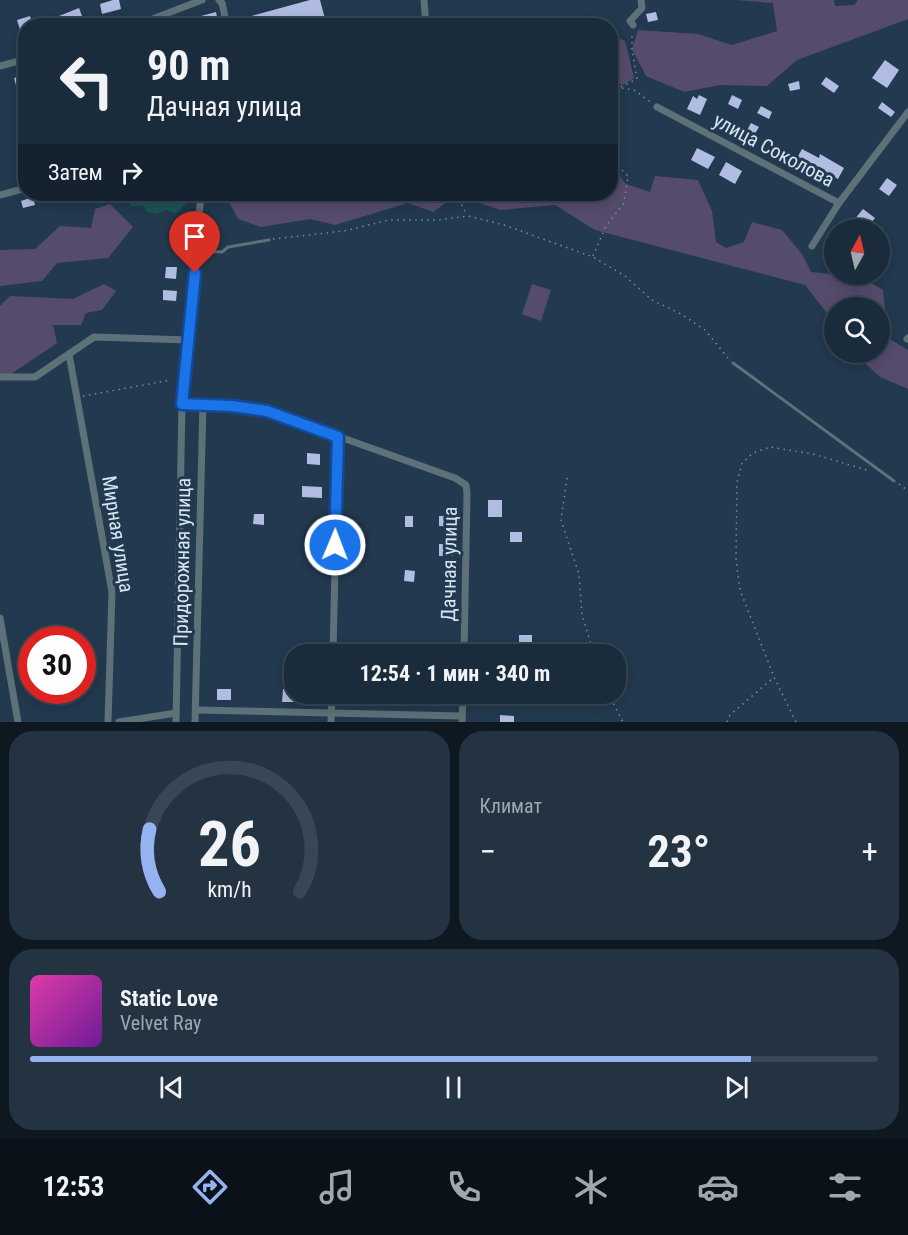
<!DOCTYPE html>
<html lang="ru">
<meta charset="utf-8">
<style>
body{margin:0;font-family:"Roboto Condensed",sans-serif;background:#233342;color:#f1f3f6;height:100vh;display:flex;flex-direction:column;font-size:22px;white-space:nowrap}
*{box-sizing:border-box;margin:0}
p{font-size:20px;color:#9fa7af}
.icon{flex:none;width:33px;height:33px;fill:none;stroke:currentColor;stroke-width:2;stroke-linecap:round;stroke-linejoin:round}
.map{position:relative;height:722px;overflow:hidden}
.side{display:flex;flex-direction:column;gap:9px;padding:9px;background:#0e1820;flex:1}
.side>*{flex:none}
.banner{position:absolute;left:18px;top:18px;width:600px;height:183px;border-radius:24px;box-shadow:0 3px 15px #0003,0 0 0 2px #384755;background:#1a2b3b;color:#f1f3f6;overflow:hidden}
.needle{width:39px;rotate:8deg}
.buttons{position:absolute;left:824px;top:219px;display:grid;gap:12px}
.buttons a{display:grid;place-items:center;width:66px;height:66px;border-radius:50%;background:#1a2b3b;box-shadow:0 3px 15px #0003,0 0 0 2px #384755;font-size:30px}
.speed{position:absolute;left:18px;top:626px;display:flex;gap:12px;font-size:30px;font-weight:700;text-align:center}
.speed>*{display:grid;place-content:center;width:78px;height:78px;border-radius:50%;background:#1a2b3b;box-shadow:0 3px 15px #0003,0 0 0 2px #384755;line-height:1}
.speed .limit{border:9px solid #d22;background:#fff;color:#111}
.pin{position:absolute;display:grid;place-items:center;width:51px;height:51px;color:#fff;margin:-62px -26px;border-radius:50% 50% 50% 0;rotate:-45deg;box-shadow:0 0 6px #0007}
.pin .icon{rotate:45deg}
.me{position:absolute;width:66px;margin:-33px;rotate:1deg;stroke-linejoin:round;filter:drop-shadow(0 0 4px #0008)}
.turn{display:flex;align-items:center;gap:21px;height:126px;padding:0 30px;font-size:27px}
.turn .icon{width:78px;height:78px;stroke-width:2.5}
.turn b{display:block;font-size:42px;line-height:51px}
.then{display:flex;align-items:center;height:57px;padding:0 30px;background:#0003;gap:12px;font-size:22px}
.big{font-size:45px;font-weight:700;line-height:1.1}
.side .widget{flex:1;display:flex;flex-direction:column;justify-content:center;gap:9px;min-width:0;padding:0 21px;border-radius:24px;background:#233342}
.side .dial{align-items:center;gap:0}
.dial svg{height:156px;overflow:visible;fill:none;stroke:#384755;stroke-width:7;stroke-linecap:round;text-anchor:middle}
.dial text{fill:#f1f3f6;stroke:none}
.song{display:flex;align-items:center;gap:18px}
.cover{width:72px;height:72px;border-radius:9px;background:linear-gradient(135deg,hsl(320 70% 55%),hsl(280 70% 35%))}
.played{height:6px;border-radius:3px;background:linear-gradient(90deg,#95b2f1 85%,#384755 85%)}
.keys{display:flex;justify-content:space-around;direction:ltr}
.heat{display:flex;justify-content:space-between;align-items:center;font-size:33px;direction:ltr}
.side .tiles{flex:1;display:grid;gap:9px;grid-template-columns:1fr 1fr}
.widget:last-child{grid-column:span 2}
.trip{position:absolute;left:284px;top:644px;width:342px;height:60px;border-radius:24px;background:#1a2b3b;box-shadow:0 3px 15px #0003,0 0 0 2px #384755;font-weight:700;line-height:60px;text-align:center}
.tabs{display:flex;height:96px;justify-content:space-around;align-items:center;background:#0a1118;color:#9fa7af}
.tabs .icon{width:42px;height:42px}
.tabs .on{color:#95b2f1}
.tabs b{font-size:27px;color:#f1f3f6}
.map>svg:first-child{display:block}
.green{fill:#554c6c}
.water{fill:#1d5355}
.building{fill:#b1bce2}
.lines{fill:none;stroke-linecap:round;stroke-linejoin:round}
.path{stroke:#7a8c9e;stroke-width:1.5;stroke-dasharray:1.5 4.5;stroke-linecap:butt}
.lane{stroke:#5e7178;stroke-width:3}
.street{stroke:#5e7178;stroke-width:7}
.route-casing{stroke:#114b97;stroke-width:15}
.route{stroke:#1a73e8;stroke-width:10}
.labels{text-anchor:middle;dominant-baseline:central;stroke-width:6;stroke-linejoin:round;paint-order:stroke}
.street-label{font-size:20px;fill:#d7e5f3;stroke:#22394f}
</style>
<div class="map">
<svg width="908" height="722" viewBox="0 0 908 722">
<rect width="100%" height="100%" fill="#22394f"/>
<g class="green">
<path d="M735 0H834L835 6 854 5 858 0H908V19L797 60 767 86 720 85 684 92 646 76 632 49 638 30 698 34 732 45 777 31 773 3Z"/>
<path d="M610 34 625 41 634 78 623 85 611 81Z"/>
<path d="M611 165 626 184 650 192 655 176 698 180 712 211 716 242 726 248 744 242 752 222 782 230 802 254 811 272 861 277 883 290 888 338 908 350V389L880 377 854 353 879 352V308H834V322L805 285 595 230 555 205 501 210 461 197 459 194H610Z"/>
<path d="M272 194H449L451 199 433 212 408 203 335 225 310 219 261 227 238 219 227 198H255Z"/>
<path d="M110 204 133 227 108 258 57 263 42 281 0 286V250L35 249 60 226 91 228 95 209Z"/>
<path d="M104 284 116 291 102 310 86 313 81 325H53L57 343 11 374 0 376V306L10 296 73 299Z"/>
<path d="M532 284 551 290 541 321 522 314Z"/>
</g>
<path class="water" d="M125 194H184L191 198 176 214 167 210 156 214 146 211 144 206H132L124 198Z"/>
<g class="building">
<path d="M113 0H119L121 9 102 14 100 4Z"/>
<path d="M310 0H320L327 26H310L309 24 239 26 237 20Z"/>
<path d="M79 8 85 24 57 26 54 18Z"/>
<path d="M216 12 219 26H211L210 22 203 24 201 16Z"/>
<path d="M656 12 658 20 648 22 646 14Z"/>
<path d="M30 16 33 26H26L24 43 17 20Z"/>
<path d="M885 60 899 70 887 88 872 78Z"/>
<path d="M21 76 25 87 17 89 14 78Z"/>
<path d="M826 77 839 86 834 93 821 84Z"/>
<path d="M799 81 800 89 790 91 788 84Z"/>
<path d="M699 95 707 99 700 115 687 109 693 96 697 99Z"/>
<path d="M732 95 742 100 738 109 728 104Z"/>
<path d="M882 102 895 112 891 117 878 108Z"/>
<path d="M761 106 772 112 769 119 757 113Z"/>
<path d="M751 123 759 127 753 137 746 132Z"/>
<path d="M697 148 715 157 708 169 691 160Z"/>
<path d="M802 149 819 158 820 154 844 168 838 179 817 167 816 169 797 158Z"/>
<path d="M726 162 742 171 735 184 719 175Z"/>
<path d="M887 178 897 185 889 196 879 189Z"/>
<path d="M33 197 35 205 23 208 21 201Z"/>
<path d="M863 209 875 218 866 229 854 220Z"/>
<path d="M166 267H177L176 279 165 278Z"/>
<path d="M163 290 177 291 176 301 163 300Z"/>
<path d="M307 453 320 454V465L307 464Z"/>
<path d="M302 486 322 487V498L302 497Z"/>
<rect x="488" y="500" width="14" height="17"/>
<path d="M254 514H264V525L253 524Z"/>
<rect x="405" y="516" width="8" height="11"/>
<path d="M439 516H455V527L439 526Z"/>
<rect x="510" y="532" width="12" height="10"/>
<path d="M439 544H454L453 556H439Z"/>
<path d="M405 570 415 571 414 582 404 581Z"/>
<rect x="519" y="635" width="13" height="11"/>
<path d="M91 674 92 684 82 685V675Z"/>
<rect x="217" y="689" width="14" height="11"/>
<path d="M283 689 294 690 295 702H282Z"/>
<path d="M379 693H388V701H378Z"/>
<path d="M500 715 514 716V722H500Z"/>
</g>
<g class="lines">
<g class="path">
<path d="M622 88 634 90 652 103"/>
<path d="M610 92 637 79 632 49V32"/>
<path d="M456 194 467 215"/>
<path d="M273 239 344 231 389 220H437L468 216 504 225 593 257 625 276 652 300 681 314 705 330 728 358"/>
<path d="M593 256 606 226 624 203 628 176 610 159"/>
<path d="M83 396 171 380"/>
<path d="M567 478 561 520 579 574 582 615 594 654"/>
<path d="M899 484 908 491"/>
<path d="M608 693 623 722"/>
<path d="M727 722 730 715 773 678"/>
<path d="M796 722 774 677 740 590 736 559 737 482 742 463 753 453 770 447 813 454 870 471"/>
</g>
<g class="lane">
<path d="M196 251 222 252 228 247 269 240"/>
<path d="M733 363 894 481"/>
</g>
<g class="street">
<path d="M219 0 222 3 227 26"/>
<path d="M424 0 426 26"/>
<path d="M633 25 630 21 642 8 641 0"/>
<path d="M134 26 202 0"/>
<path d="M0 66 26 59"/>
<path d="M657 107 839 203 908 112"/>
<path d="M0 195 26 188"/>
<path d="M812 246 839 203"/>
<path d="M907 339 908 338"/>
<path d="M69 354 112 592 108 722"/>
<path d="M0 377H35L94 337 189 340"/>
<path d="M182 403 232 406 267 411 455 478 466 485 467 494 464 654"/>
<path d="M0 618 18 722"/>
<path d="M333 654 338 437"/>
<path d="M196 710 462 716"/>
<path d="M119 722 176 713"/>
<path d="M176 722 182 403 201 194"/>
<path d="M195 722 203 403"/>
<path d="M331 722 332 693"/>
<path d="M462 722 463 693"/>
</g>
</g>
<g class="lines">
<defs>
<path id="route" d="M195 273 182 404 232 406 267 411 338 437 335 545"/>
</defs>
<use href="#route" class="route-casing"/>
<use href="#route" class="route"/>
</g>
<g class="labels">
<g class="street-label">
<text transform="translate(774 150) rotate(28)">улица Соколова</text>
<text transform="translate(118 534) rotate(81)">Мирная улица</text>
<text transform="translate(182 562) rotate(-89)">Придорожная улица</text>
<text transform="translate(449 564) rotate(-89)">Дачная улица</text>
</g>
</g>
</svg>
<div class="buttons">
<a><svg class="needle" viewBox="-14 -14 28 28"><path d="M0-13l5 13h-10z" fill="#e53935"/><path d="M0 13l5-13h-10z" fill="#9fa7af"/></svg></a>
<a><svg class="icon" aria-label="search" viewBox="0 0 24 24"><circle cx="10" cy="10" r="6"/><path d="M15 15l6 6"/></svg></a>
</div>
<div class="speed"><div class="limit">30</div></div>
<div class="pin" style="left:195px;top:273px;background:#d93025"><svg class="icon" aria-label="arrive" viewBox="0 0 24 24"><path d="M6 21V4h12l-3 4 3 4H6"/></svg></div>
<svg class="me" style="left:335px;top:545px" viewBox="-20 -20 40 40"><circle r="17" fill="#1a73e8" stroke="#fff" stroke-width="3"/><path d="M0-11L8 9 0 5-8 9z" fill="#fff"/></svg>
<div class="trip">12:54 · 1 мин · 340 m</div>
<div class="banner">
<div class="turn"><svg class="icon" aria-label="left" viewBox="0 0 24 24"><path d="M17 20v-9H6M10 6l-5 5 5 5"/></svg><div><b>90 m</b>Дачная улица</div></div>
<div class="then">Затем<svg class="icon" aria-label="right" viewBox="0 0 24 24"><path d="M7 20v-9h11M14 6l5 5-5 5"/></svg></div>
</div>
</div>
<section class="side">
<div class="tiles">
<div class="widget dial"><svg viewBox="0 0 100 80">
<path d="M14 69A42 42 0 1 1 86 69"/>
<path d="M14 69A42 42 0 0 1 9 37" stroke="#95b2f1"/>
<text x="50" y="56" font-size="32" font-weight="700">26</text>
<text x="50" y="72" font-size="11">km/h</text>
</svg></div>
<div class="widget"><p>Климат</p>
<div class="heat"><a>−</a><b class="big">23°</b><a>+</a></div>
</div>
<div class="widget">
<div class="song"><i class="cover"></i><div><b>Static Love</b><p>Velvet Ray</p></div></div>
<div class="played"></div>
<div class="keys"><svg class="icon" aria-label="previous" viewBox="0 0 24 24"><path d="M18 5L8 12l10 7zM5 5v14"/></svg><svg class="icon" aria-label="pause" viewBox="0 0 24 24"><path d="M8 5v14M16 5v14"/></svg><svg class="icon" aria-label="next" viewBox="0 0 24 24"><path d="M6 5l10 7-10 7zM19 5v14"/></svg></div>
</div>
</div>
</section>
<nav class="tabs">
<b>12:53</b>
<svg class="icon on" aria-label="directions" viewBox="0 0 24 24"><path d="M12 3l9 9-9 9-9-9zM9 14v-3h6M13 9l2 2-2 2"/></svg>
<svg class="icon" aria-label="music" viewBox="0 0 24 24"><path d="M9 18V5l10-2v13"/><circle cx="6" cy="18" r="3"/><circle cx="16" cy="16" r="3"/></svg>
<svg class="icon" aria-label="phone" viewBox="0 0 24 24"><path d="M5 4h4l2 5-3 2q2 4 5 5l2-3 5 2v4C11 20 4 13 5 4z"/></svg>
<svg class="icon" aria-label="climate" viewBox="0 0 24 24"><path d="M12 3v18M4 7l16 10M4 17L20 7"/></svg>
<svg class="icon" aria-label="car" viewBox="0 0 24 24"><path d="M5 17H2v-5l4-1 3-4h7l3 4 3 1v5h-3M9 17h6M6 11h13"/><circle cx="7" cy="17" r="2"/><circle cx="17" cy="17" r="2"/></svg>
<svg class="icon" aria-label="filters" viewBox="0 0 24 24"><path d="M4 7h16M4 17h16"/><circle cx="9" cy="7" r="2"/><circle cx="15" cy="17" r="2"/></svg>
</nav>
